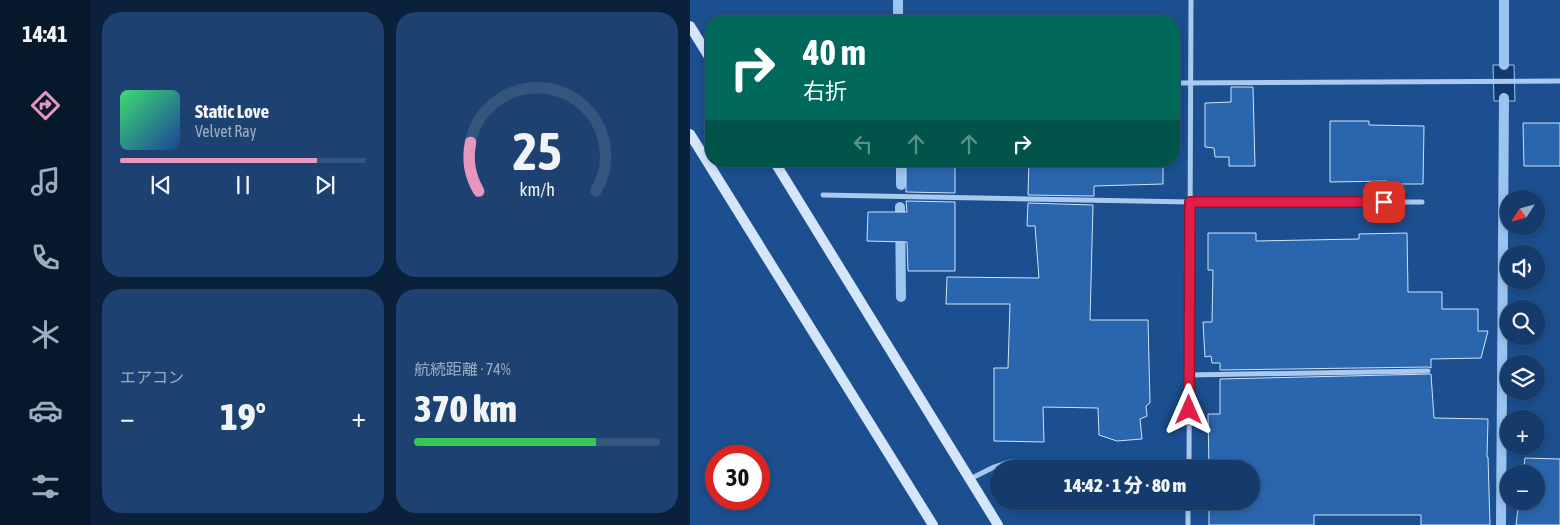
<!DOCTYPE html>
<html lang="ja">
<meta charset="utf-8">
<style>
body{margin:0;font-family:"Asap Condensed","Noto Sans JP",sans-serif;background:#1d4271;color:#f1f3f6;height:100vh;display:flex;flex-direction:column;font-size:19px;white-space:nowrap}
*{box-sizing:border-box;margin:0}
p{font-size:16px;color:#9dadc1}
.icon{flex:none;width:28px;height:28px;fill:none;stroke:currentColor;stroke-width:2;stroke-linecap:round;stroke-linejoin:round}
.map{position:relative;flex:1;overflow:hidden}
.drawer{display:flex;flex-direction:column;gap:12px;padding:12px;background:#0b203b;width:600px}
.drawer>*{flex:none}
.guide{position:absolute;left:15px;top:15px;width:475px;height:152px;border-radius:20px;box-shadow:0 2px 8px #0003,0 0 0 1px #33557e;background:#00695c;color:#fff;overflow:hidden}
.needle{width:32px;rotate:234deg}
.buttons{position:absolute;left:810px;top:190px;display:grid;gap:10px}
.buttons a{display:grid;place-items:center;width:45px;height:45px;border-radius:50%;background:#143b6b;box-shadow:0 2px 8px #0003,0 0 0 1px #33557e;font-size:25px}
.speed{position:absolute;left:15px;top:445px;display:flex;gap:10px;font-size:25px;font-weight:700;text-align:center}
.speed>*{display:grid;place-content:center;width:65px;height:65px;border-radius:50%;background:#143b6b;box-shadow:0 2px 8px #0003,0 0 0 1px #33557e;line-height:1}
.speed .limit{border:8px solid #d22;background:#fff;color:#111}
.pin{position:absolute;display:grid;place-items:center;width:42px;height:42px;color:#fff;margin:-21px;border-radius:10px;box-shadow:0 2px 8px #0006}
.me{position:absolute;width:55px;margin:-28px;rotate:0deg;stroke-linejoin:round;filter:drop-shadow(0 0 4px #0008)}
.turn{display:flex;align-items:center;gap:18px;height:105px;padding:0 15px;font-size:22px}
.turn .icon{width:65px;height:65px;stroke-width:2.5}
.turn b{display:block;font-size:35px;line-height:42px}
.lanes{display:flex;align-items:center;height:48px;padding:0 15px;background:#0003;justify-content:center;gap:25px;direction:ltr}
.lanes .off{opacity:.35}
.big{font-size:38px;font-weight:800;line-height:1.1}
.drawer .tile{flex:1;display:flex;flex-direction:column;justify-content:center;gap:8px;min-width:0;padding:0 18px;border-radius:20px;background:#1d4271}
.drawer .dial{align-items:center;gap:0}
.dial svg{height:130px;overflow:visible;fill:none;stroke:#33557e;stroke-width:7;stroke-linecap:round;text-anchor:middle}
.dial text{fill:#f1f3f6;stroke:none}
.song{display:flex;align-items:center;gap:15px}
.cover{width:60px;height:60px;border-radius:8px;background:linear-gradient(135deg,hsl(140 70% 55%),hsl(220 70% 35%))}
.played{height:5px;border-radius:2px;background:linear-gradient(90deg,#e797bd 80%,#33557e 80%)}
.keys{display:flex;justify-content:space-around;direction:ltr}
.heat{display:flex;justify-content:space-between;align-items:center;font-size:28px;direction:ltr}
.charge{height:8px;border-radius:4px;background:linear-gradient(90deg,#34c759 74%,#33557e 0)}
.drawer .tiles{flex:1;display:grid;gap:12px;grid-template-columns:repeat(2,1fr)}
.trip{position:absolute;left:300px;top:460px;width:270px;height:50px;border-radius:25px;background:#143b6b;box-shadow:0 2px 8px #0003,0 0 0 1px #33557e;font-weight:800;line-height:50px;text-align:center}
main{display:flex;flex:1;min-height:0}
.tab-bar{display:flex;flex-direction:column;width:90px;justify-content:space-around;align-items:center;background:#08182b;color:#9dadc1}
.tab-bar .icon{width:35px;height:35px}
.tab-bar .current{color:#e797bd}
.tab-bar b{font-size:22px;color:#f1f3f6}
.map>svg:first-child{display:block}
.water{fill:#123a6d;stroke:#9cc4f0}
.lines{fill:none;stroke-linecap:round;stroke-linejoin:round}
.stream{stroke:#9cc4f0;stroke-width:10}
.building{fill:#2a66ad;stroke:#cfe3fa}
.street{stroke:#a9c9ee;stroke-width:5}
.secondary{stroke:#d6e6fa;stroke-width:10}
.route-casing{stroke:#92132f;stroke-width:12}
.route{stroke:#e11d48;stroke-width:9}
</style>
<main>
<nav class="tab-bar">
<b>14:41</b>
<svg class="icon current" aria-label="directions" viewBox="0 0 24 24"><path d="M12 3l9 9-9 9-9-9zM9 14v-3h6M13 9l2 2-2 2"/></svg>
<svg class="icon" aria-label="music" viewBox="0 0 24 24"><path d="M9 18V5l10-2v13"/><circle cx="6" cy="18" r="3"/><circle cx="16" cy="16" r="3"/></svg>
<svg class="icon" aria-label="phone" viewBox="0 0 24 24"><path d="M5 4h4l2 5-3 2q2 4 5 5l2-3 5 2v4C11 20 4 13 5 4z"/></svg>
<svg class="icon" aria-label="climate" viewBox="0 0 24 24"><path d="M12 3v18M4 7l16 10M4 17L20 7"/></svg>
<svg class="icon" aria-label="car" viewBox="0 0 24 24"><path d="M5 17H2v-5l4-1 3-4h7l3 4 3 1v5h-3M9 17h6M6 11h13"/><circle cx="7" cy="17" r="2"/><circle cx="17" cy="17" r="2"/></svg>
<svg class="icon" aria-label="filters" viewBox="0 0 24 24"><path d="M4 7h16M4 17h16"/><circle cx="9" cy="7" r="2"/><circle cx="15" cy="17" r="2"/></svg>
</nav>
<section class="drawer">
<div class="tiles">
<div class="tile">
<div class="song"><i class="cover"></i><div><b>Static Love</b><p>Velvet Ray</p></div></div>
<div class="played"></div>
<div class="keys"><svg class="icon" aria-label="previous" viewBox="0 0 24 24"><path d="M18 5L8 12l10 7zM5 5v14"/></svg><svg class="icon" aria-label="pause" viewBox="0 0 24 24"><path d="M8 5v14M16 5v14"/></svg><svg class="icon" aria-label="next" viewBox="0 0 24 24"><path d="M6 5l10 7-10 7zM19 5v14"/></svg></div>
</div>
<div class="tile dial"><svg viewBox="0 0 100 80">
<path d="M14 69A42 42 0 1 1 86 69"/>
<path d="M14 69A42 42 0 0 1 9 39" stroke="#e797bd"/>
<text x="50" y="56" font-size="32" font-weight="700">25</text>
<text x="50" y="72" font-size="11">km/h</text>
</svg></div>
<div class="tile"><p>エアコン</p>
<div class="heat"><a>−</a><b class="big">19°</b><a>+</a></div>
</div>
<div class="tile"><p>航続距離 · 74%</p><b class="big">370 km</b><div class="charge"></div></div>
</div>
</section>
<div class="map">
<svg width="870" height="525" viewBox="0 0 870 525">
<rect width="100%" height="100%" fill="#1b4f8f"/>
<path class="water" d="M803 65H824L825 101H804Z"/>
<g class="lines">
<g class="stream">
<path d="M208 0V21"/>
<path d="M814 65V0"/>
<path d="M211 185V161"/>
<path d="M210 207 211 297"/>
<path d="M811 525 814 98"/>
</g>
</g>
<g class="building">
<path d="M541 87H563L565 166H539V157H525L524 148 515 147V103L541 102Z"/>
<path d="M640 121H679V125L734 126 733 184H697V181L640 182Z"/>
<path d="M833 123H870V166H834Z"/>
<path d="M216 161H265V193L216 192Z"/>
<path d="M339 161H473V184L404 186V196L338 195Z"/>
<path d="M216 201 265 202V271H218L217 242 177 241 178 212H217Z"/>
<path d="M338 203 403 205 400 320H458L460 403 456 406 457 416 450 419 452 439 427 441 409 435 408 408 353 407 354 442 304 441V368H318L320 304H256L257 277 349 278 345 226H337Z"/>
<path d="M518 233H566V241L669 239V234L717 233 718 292H752V309H788V331H798L791 358 741 359V368L738 367 530 370V363H522L521 356 515 357 513 322H522L523 270H518Z"/>
<path d="M741 374 744 418 798 419 797 457H798L800 525H731V515H624V525H519V501H561V469H519L518 414H530V379Z"/>
<path d="M835 458 870 459V525H826L829 501H846V474H833Z"/>
</g>
<g class="lines">
<g class="street">
<path d="M484 83 870 81"/>
<path d="M133 195 500 202H732"/>
<path d="M499 375 738 371"/>
<path d="M499 469 501 0"/>
<path d="M280 479 304 467 319 462 499 464"/>
<path d="M498 525V501"/>
</g>
<g class="secondary">
<path d="M0 26 21 60"/>
<path d="M0 134 243 525"/>
<path d="M84 161 308 525"/>
</g>
</g>
<g class="lines">
<defs>
<path id="route" d="M499 410 500 202H694"/>
</defs>
<use href="#route" class="route-casing"/>
<use href="#route" class="route"/>
</g>
</svg>
<div class="buttons">
<a><svg class="needle" viewBox="-14 -14 28 28"><path d="M0-13l5 13h-10z" fill="#e53935"/><path d="M0 13l5-13h-10z" fill="#9dadc1"/></svg></a>
<a><svg class="icon" aria-label="sound" viewBox="0 0 24 24"><path d="M4 9h4l5-4v14l-5-4H4zM17 9q2 3 0 6"/></svg></a>
<a><svg class="icon" aria-label="search" viewBox="0 0 24 24"><circle cx="10" cy="10" r="6"/><path d="M15 15l6 6"/></svg></a>
<a><svg class="icon" aria-label="layers" viewBox="0 0 24 24"><path d="M12 4l9 5-9 5-9-5zM3 14l9 5 9-5"/></svg></a>
<a>+</a>
<a>−</a>
</div>
<div class="speed"><div class="limit">30</div></div>
<div class="pin" style="left:694px;top:202px;background:#d93025"><svg class="icon" aria-label="arrive" viewBox="0 0 24 24"><path d="M6 21V4h12l-3 4 3 4H6"/></svg></div>
<svg class="me" style="left:499px;top:410px" viewBox="-20 -20 40 40"><path d="M0-17L14 15 0 8-14 15z" fill="#e11d48" stroke="#fff" stroke-width="4"/></svg>
<div class="trip">14:42 · 1 分 · 80 m</div>
<div class="guide">
<div class="turn"><svg class="icon" aria-label="right" viewBox="0 0 24 24"><path d="M7 20v-9h11M14 6l5 5-5 5"/></svg><div><b>40 m</b>右折</div></div>
<div class="lanes"><svg class="icon off" aria-label="left" viewBox="0 0 24 24"><path d="M17 20v-9H6M10 6l-5 5 5 5"/></svg><svg class="icon off" aria-label="ahead" viewBox="0 0 24 24"><path d="M12 20V5M6 11l6-6 6 6"/></svg><svg class="icon off" aria-label="ahead" viewBox="0 0 24 24"><path d="M12 20V5M6 11l6-6 6 6"/></svg><svg class="icon" aria-label="right" viewBox="0 0 24 24"><path d="M7 20v-9h11M14 6l5 5-5 5"/></svg></div>
</div>
</div>
</main>
